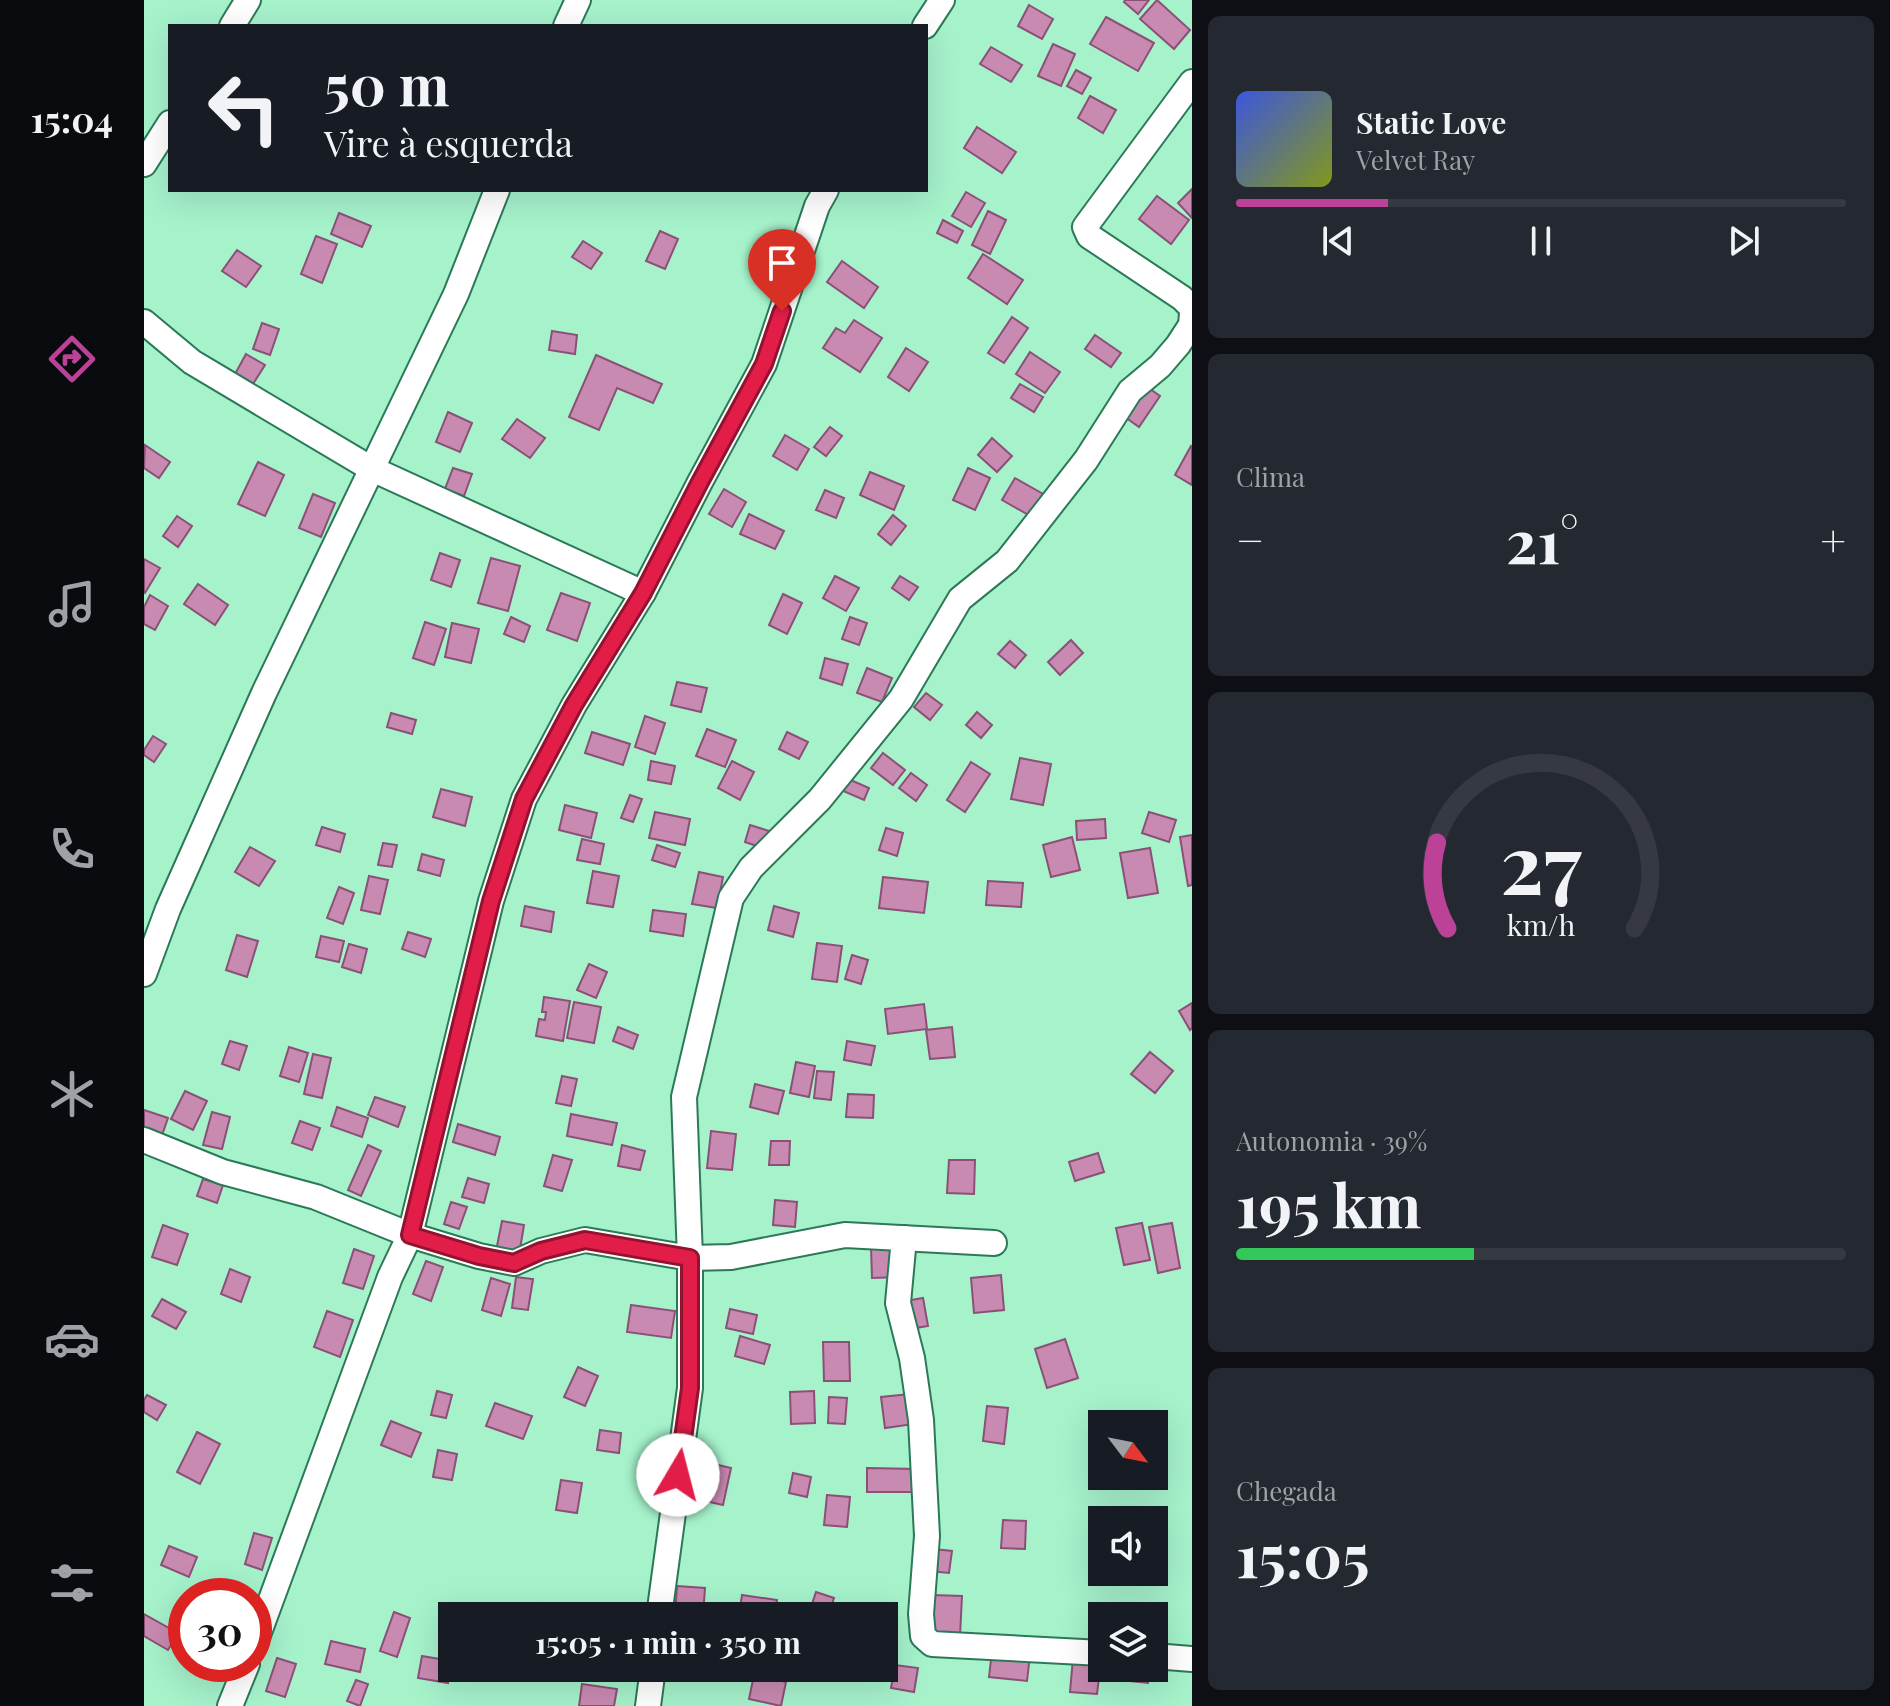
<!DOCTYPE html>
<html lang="pt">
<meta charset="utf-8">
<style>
body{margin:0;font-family:"Playfair Display",serif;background:#242831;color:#f1f3f6;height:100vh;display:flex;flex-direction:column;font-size:30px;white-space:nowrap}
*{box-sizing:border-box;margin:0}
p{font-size:26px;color:#9ea1a6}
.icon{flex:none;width:44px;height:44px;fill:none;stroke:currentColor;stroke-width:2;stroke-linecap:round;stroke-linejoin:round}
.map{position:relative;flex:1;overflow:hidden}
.sheet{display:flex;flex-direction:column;gap:16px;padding:16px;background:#0d0f14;width:698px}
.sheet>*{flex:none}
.banner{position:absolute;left:24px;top:24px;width:760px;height:168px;border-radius:0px;box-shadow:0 8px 32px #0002;background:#171b24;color:#f1f3f6;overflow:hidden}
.needle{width:52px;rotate:122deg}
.tools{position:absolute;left:944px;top:1410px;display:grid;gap:16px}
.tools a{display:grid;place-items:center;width:80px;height:80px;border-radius:0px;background:#171b24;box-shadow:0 8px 32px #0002;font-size:40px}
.speed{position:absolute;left:24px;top:1578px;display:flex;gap:16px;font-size:40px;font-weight:700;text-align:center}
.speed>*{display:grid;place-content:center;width:104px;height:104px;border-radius:50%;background:#171b24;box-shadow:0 8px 32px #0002;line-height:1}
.speed .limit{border:12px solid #d22;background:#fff;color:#111}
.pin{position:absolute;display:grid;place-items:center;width:68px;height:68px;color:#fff;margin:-82px -34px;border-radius:50% 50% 50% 0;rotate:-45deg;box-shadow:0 0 8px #0007}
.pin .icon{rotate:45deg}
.me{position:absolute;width:88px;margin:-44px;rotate:8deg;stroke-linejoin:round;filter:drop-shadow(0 0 6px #0008)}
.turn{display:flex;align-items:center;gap:28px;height:168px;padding:0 24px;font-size:36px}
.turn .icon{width:104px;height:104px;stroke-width:2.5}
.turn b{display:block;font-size:56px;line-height:68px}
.big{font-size:60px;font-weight:700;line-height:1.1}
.sheet .tile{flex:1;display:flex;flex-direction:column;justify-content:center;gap:12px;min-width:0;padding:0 28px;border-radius:12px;background:#242831}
.sheet .dial{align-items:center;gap:0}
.dial svg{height:208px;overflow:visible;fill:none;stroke:#363941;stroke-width:7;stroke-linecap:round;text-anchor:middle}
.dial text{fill:#f1f3f6;stroke:none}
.song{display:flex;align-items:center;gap:24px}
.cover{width:96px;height:96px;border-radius:12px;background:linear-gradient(135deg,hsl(230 70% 55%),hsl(70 70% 35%))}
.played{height:8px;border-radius:4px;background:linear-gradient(90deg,#bb4296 25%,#363941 25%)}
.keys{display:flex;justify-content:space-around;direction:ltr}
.heat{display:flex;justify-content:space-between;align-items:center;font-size:44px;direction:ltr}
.charge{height:12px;border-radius:6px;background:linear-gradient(90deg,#34c759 39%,#363941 0)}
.trip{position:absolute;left:294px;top:1602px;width:460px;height:80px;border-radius:0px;background:#171b24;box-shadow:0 8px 32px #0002;font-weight:700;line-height:80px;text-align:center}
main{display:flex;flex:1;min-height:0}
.menu{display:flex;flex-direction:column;width:144px;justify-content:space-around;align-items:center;background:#090b0e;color:#9ea1a6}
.menu .icon{width:56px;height:56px}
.menu .on{color:#bb4296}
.menu b{font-size:36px;color:#f1f3f6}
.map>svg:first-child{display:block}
.building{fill:#c98ab2;stroke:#8b5076;stroke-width:2}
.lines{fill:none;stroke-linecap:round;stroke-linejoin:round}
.minor-casing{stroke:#2b7957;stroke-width:28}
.minor{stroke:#fff;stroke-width:24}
.route-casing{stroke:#92132f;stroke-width:20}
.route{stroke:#e11d48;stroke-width:14}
</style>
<main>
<nav class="menu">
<b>15:04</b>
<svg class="icon on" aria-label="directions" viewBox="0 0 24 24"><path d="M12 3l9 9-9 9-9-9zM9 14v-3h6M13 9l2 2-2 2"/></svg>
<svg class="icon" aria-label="music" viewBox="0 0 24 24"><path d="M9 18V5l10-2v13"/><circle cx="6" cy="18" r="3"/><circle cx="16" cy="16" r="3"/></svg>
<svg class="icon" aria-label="phone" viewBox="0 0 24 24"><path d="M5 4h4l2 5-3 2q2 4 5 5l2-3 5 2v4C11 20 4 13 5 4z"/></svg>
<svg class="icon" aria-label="climate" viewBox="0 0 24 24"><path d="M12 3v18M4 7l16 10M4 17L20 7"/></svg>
<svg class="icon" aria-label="car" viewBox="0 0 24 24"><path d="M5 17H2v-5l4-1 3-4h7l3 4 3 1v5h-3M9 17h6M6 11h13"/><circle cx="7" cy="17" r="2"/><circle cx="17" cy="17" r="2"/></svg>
<svg class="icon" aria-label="filters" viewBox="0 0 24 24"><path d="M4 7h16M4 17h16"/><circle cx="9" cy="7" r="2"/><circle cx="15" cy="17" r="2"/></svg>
</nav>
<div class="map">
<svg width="1048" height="1706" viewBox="0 0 1048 1706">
<rect width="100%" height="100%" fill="#a5f2cb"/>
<g class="building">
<path d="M981 0H1005L994 14 980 2Z"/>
<path d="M1013 0 1046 30 1030 49 996 19Z"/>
<path d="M885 5 909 19 898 39 874 26Z"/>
<path d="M962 17 1010 43 994 71 946 44Z"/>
<path d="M909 44 931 54 917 86 894 76Z"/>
<path d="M847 47 878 65 867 82 836 64Z"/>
<path d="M932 70 947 78 938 94 923 86Z"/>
<path d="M946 96 972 110 959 133 934 118Z"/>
<path d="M833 127 872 152 858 173 820 148Z"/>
<path d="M1048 189V218L1034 203Z"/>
<path d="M822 192 841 203 827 227 808 216Z"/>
<path d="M1013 196 1045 220 1027 244 995 219Z"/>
<path d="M844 211 862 220 846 254 828 245Z"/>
<path d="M195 213 227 226 218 247 187 234Z"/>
<path d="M799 220 819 231 813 243 793 233Z"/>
<path d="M516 231 534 239 521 269 502 261Z"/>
<path d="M172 236 193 244 178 283 157 274Z"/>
<path d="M439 241 458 253 447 269 428 257Z"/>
<path d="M93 250 117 266 102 287 78 271Z"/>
<path d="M839 254 879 280 863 304 824 278Z"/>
<path d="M698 261 734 287 720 308 683 282Z"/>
<path d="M868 317 884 328 860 363 844 353Z"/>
<path d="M710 320 738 338 716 372 679 348 692 328 701 333Z"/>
<path d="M118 323 135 329 126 355 109 349Z"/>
<path d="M408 331 433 335 431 354 405 350Z"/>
<path d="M951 335 977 353 967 367 941 349Z"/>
<path d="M762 348 784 362 765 391 744 377Z"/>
<path d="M886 352 916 372 901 393 872 374Z"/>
<path d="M102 354 121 365 109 384 91 374Z"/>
<path d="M452 355 518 384 509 403 473 388 455 430 425 417Z"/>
<path d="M876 384 899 397 890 412 867 398Z"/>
<path d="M1002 386 1016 396 995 427 981 417Z"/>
<path d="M304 412 328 423 316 452 292 442Z"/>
<path d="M373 419 401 438 386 458 358 439Z"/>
<path d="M686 427 698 436 682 456 670 447Z"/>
<path d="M641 435 665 449 653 470 629 456Z"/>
<path d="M848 438 868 456 853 472 834 455Z"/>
<path d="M1 445 26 462 15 478 0 468Z"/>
<path d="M1047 446 1048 447V485L1031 475Z"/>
<path d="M114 462 140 475 121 516 94 504Z"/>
<path d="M309 468 328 474 320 496 301 489Z"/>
<path d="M824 468 846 478 831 510 809 500Z"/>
<path d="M726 472 760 486 750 510 716 495Z"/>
<path d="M871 478 901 495 888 517 858 500Z"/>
<path d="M580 489 602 502 588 527 565 514Z"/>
<path d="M681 490 700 498 692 518 672 510Z"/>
<path d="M169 494 191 503 177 537 155 528Z"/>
<path d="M605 514 640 531 631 549 596 534Z"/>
<path d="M749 515 762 526 747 545 734 534Z"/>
<path d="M33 516 48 526 34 547 19 536Z"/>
<path d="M296 553 316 560 307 587 287 580Z"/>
<path d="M347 558 376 566 364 611 334 603Z"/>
<path d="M0 559 16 568 1 593 0 592Z"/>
<path d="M691 576 715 588 702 611 679 598Z"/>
<path d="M756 576 774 587 765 600 748 588Z"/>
<path d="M54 584 84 605 71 625 40 604Z"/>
<path d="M417 593 446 603 433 641 403 630Z"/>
<path d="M639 594 658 603 643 634 625 625Z"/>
<path d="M6 595 24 606 11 630 0 624V607Z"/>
<path d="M367 617 386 626 380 642 360 634Z"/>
<path d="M706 617 723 623 715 645 698 639Z"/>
<path d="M281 622 302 629 290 665 269 658Z"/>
<path d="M308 623 335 629 327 663 301 657Z"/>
<path d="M927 640 939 653 916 675 904 662Z"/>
<path d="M866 641 882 655 871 668 854 654Z"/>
<path d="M681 658 704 664 698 685 676 678Z"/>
<path d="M723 668 748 678 738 702 713 693Z"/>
<path d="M533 682 563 688 557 712 527 705Z"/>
<path d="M782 693 798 705 786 720 770 707Z"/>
<path d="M833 712 848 725 837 738 822 725Z"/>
<path d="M247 713 272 720 268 734 243 727Z"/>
<path d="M501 716 521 723 511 754 491 747Z"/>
<path d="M563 729 592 740 581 767 552 756Z"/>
<path d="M448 732 486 744 479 765 441 753Z"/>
<path d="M643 732 664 742 655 759 635 749Z"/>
<path d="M9 736 22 744 10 762 0 755V750Z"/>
<path d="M739 753 761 770 749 785 727 768Z"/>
<path d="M876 758 907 764 899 805 867 799Z"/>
<path d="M507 761 531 766 527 784 504 780Z"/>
<path d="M588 761 610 772 596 800 574 788Z"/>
<path d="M827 762 846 774 821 812 803 800Z"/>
<path d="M767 773 783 785 772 801 755 788Z"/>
<path d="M702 778 725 788 720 800 697 790Z"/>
<path d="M297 789 328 797 321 826 289 817Z"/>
<path d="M486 795 498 799 489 822 477 818Z"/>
<path d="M421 805 453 813 447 838 415 830Z"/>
<path d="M511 812 546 819 541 845 505 838Z"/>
<path d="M1005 812 1032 820 1025 842 998 833Z"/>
<path d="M961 819 962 838 933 840 932 821Z"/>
<path d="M606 825 625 831 619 848 601 842Z"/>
<path d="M178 827 201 834 196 852 172 845Z"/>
<path d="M742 828 759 833 753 856 735 850Z"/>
<path d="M1048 835V885L1044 886 1036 837Z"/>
<path d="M928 837 936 870 907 877 899 845Z"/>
<path d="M438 839 460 844 456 864 433 860Z"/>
<path d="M239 843 253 845 248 867 234 865Z"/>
<path d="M513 845 536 853 531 867 508 860Z"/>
<path d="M106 847 131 861 115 886 91 872Z"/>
<path d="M1006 848 1014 893 984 898 976 853Z"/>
<path d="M278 854 300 860 296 876 274 870Z"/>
<path d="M449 871 475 876 469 907 443 903Z"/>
<path d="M555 872 579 877 573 908 548 904Z"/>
<path d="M225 876 244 880 236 914 217 910Z"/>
<path d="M739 877 784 882 780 913 735 908Z"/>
<path d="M844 881 879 883 877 907 842 905Z"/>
<path d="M195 887 210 893 199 924 183 918Z"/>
<path d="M381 906 410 912 407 932 377 926Z"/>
<path d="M630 906 655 913 649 937 624 930Z"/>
<path d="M509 910 542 914 539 936 506 931Z"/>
<path d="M264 932 287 939 281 957 258 949Z"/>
<path d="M93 935 114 941 103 977 82 970Z"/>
<path d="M177 936 200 941 195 962 172 957Z"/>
<path d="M673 943 698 946 693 982 668 979Z"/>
<path d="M205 944 223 949 217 973 198 967Z"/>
<path d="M708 955 724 960 717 984 701 979Z"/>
<path d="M445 964 463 972 452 998 433 990Z"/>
<path d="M400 997 426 1001 419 1041 392 1036 395 1019 401 1020 402 1012H398Z"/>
<path d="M430 1002 457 1007 450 1043 423 1038Z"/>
<path d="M1048 1003V1028L1046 1030 1035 1011Z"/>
<path d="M780 1004 783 1029 744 1034 741 1009Z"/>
<path d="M474 1027 494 1035 489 1049 469 1041Z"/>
<path d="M808 1027 811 1057 786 1059 782 1030Z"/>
<path d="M86 1041 103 1046 95 1070 78 1064Z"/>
<path d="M703 1041 731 1046 727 1065 700 1060Z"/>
<path d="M145 1047 164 1053 155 1082 136 1076Z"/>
<path d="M1006 1052 1029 1071 1011 1093 987 1074Z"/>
<path d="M169 1054 187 1058 178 1098 160 1094Z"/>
<path d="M652 1062 671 1066 665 1097 646 1093Z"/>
<path d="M673 1071 690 1072 687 1100 670 1098Z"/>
<path d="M418 1076 433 1079 427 1106 412 1103Z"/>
<path d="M611 1084 640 1091 634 1114 606 1107Z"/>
<path d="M41 1091 63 1101 49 1130 27 1119Z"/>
<path d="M704 1094 730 1095 729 1118 702 1117Z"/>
<path d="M231 1097 261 1107 254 1127 224 1115Z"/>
<path d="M193 1107 224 1118 218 1137 187 1126Z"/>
<path d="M0 1110 24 1118 17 1138 0 1133Z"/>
<path d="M68 1112 86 1117 78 1149 59 1145Z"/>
<path d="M427 1114 473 1123 468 1145 423 1136Z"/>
<path d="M156 1121 176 1128 168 1150 148 1143Z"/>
<path d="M314 1124 356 1137 351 1155 309 1142Z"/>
<path d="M567 1131 592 1134 588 1170 563 1168Z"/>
<path d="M627 1141H646L645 1165H625Z"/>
<path d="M224 1145 237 1151 217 1196 204 1190Z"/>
<path d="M478 1145 501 1151 496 1170 474 1166Z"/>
<path d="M954 1153 960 1172 931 1181 925 1162Z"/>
<path d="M409 1155 428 1160 418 1191 400 1186Z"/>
<path d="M805 1160H831L830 1194 803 1193Z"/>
<path d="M324 1178 345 1184 340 1203 318 1197Z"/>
<path d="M59 1179 79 1185 73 1203 53 1196Z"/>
<path d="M631 1200 653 1202 651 1227 629 1225Z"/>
<path d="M307 1202 323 1207 315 1229 300 1224Z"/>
<path d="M358 1221 380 1225 375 1255 352 1251Z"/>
<path d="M998 1223 1006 1260 980 1265 972 1228Z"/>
<path d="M1028 1223 1036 1268 1014 1273 1005 1227Z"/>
<path d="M19 1225 44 1234 33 1265 8 1257Z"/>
<path d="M755 1246 756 1277 728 1278 727 1247Z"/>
<path d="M210 1249 230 1256 219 1289 199 1283Z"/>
<path d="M282 1261 299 1267 287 1301 269 1294Z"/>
<path d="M86 1269 106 1277 97 1302 77 1294Z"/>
<path d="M857 1275 860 1310 830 1313 827 1278Z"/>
<path d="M372 1277 389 1279 384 1310 368 1308Z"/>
<path d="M347 1278 366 1284 357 1316 338 1310Z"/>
<path d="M779 1298 784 1326 766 1329 761 1301Z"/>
<path d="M18 1299 42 1312 32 1329 8 1316Z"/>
<path d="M487 1305 531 1311 527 1338 483 1332Z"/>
<path d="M586 1309 613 1315 609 1334 582 1328Z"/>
<path d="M183 1311 209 1320 196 1357 170 1347Z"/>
<path d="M596 1336 626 1345 620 1364 591 1356Z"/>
<path d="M921 1339 934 1378 903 1388 891 1349Z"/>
<path d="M679 1342H705L706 1381H680Z"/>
<path d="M434 1367 454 1376 441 1406 420 1397Z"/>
<path d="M293 1391 308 1395 302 1418 287 1415Z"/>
<path d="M670 1391 671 1423 647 1424 646 1392Z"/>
<path d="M766 1394 770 1424 741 1428 737 1397Z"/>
<path d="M3 1395 22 1405 13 1420 0 1412V1400Z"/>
<path d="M685 1397 703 1398 701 1424 684 1423Z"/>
<path d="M351 1403 388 1416 379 1439 342 1426Z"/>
<path d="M843 1406 864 1408 860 1444 839 1441Z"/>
<path d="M247 1421 277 1433 267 1457 237 1445Z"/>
<path d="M456 1430 477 1433 475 1453 453 1450Z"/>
<path d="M53 1432 76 1444 56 1484 33 1472Z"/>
<path d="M294 1450 313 1454 308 1480 289 1477Z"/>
<path d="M557 1461 587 1468 579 1505 548 1498Z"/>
<path d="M723 1468 774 1469V1492H723Z"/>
<path d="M649 1473 667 1477 663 1497 645 1493Z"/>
<path d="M417 1480 438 1483 433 1513 412 1510Z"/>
<path d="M683 1495 706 1497 703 1527 680 1525Z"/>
<path d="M955 1512 991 1516V1520H958V1534H953Z"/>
<path d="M859 1520 882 1521 881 1549 857 1548Z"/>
<path d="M110 1533 128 1538 118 1570 101 1564Z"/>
<path d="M25 1546 53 1557 45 1577 17 1565Z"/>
<path d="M790 1549 808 1551 805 1573 786 1571Z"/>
<path d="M533 1586 561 1588 559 1616 531 1615Z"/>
<path d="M672 1592 690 1598 684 1616 665 1613Z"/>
<path d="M598 1595 633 1600 631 1616H595Z"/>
<path d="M788 1595 818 1596 816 1636 786 1635Z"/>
<path d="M393 1603 430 1614 429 1616H389Z"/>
<path d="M250 1612 266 1618 253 1657 236 1651Z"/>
<path d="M0 1614 34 1633 24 1650 0 1636Z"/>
<path d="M187 1641 221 1649 216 1672 181 1664Z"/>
<path d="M848 1651 886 1655 883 1681 845 1677Z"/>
<path d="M278 1656 308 1661 304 1683 274 1678Z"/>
<path d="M133 1658 152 1664 141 1697 122 1691Z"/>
<path d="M929 1658 957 1661 953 1694 926 1692Z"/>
<path d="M751 1665 774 1668 770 1692 747 1688Z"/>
<path d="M979 1668H1005L1004 1683 977 1680Z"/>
<path d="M610 1675 642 1682 637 1706 605 1699Z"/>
<path d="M212 1680 224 1684 216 1706 203 1701Z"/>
<path d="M438 1684 473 1689 470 1706H435Z"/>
</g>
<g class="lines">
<defs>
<g id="minor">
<path d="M88 26 104 0"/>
<path d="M422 26 434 0"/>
<path d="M781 26 798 0"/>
<path d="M1048 82 941 227 945 236 1038 298 1048 308"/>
<path d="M0 164 26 123"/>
<path d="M0 322 48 362 226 468 499 593"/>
<path d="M0 974 24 909 120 693 312 294 353 190"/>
<path d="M0 1140 79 1172 172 1197 266 1235 335 1256 370 1263 397 1251 441 1240 546 1258 587 1257 701 1235 850 1243"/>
<path d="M760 1238 754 1303 768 1358 777 1420 783 1536 777 1614 779 1636 788 1644 958 1653"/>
<path d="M515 1616 546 1388V1258L540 1097 587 898 607 868 676 799 757 699 816 599 863 561 942 460 986 391 1016 366 1034 345 1047 325 1048 313"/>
<path d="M110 1646 246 1277 266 1235 347 901 380 799 430 705 499 593 556 482 620 364 673 206 682 190"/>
<path d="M1010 1656 1048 1659"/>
<path d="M86 1706 103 1664"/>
<path d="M504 1706 509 1668"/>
</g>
</defs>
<use href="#minor" class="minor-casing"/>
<use href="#minor" class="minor"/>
</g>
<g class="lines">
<defs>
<path id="route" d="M534 1475 546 1388V1258L441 1240 397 1251 370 1263 335 1256 266 1235 347 901 380 799 430 705 499 593 556 482 620 364 638 311"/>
</defs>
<use href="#route" class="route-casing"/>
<use href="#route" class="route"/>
</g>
</svg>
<div class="tools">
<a><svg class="needle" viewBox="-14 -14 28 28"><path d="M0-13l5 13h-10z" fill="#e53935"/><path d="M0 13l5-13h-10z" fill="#9ea1a6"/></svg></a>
<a><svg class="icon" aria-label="sound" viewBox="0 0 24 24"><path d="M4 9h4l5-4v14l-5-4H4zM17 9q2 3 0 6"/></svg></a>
<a><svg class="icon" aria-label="layers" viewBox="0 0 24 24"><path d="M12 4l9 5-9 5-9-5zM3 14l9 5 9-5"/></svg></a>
</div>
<div class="speed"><div class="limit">30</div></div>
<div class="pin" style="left:638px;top:311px;background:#d93025"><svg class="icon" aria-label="arrive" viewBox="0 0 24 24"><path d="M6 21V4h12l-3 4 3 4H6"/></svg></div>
<svg class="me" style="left:534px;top:1475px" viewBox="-20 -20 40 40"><circle r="19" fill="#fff"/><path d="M0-13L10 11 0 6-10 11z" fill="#e11d48"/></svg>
<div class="trip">15:05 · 1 min · 350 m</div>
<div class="banner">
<div class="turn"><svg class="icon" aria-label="left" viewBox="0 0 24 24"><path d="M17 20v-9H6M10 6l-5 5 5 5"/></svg><div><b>50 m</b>Vire à esquerda</div></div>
</div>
</div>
<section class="sheet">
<div class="tile">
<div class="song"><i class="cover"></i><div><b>Static Love</b><p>Velvet Ray</p></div></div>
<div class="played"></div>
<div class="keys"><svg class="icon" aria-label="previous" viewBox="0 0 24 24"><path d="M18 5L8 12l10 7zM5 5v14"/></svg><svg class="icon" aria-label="pause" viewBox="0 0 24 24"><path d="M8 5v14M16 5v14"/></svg><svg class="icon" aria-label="next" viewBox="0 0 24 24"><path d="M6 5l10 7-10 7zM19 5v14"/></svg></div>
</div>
<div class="tile"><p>Clima</p>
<div class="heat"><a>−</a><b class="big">21°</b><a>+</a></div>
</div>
<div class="tile dial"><svg viewBox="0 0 100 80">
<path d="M14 69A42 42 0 1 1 86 69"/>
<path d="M14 69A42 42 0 0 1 10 36" stroke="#bb4296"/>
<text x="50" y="56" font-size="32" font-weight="700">27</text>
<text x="50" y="72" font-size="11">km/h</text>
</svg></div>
<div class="tile"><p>Autonomia · 39%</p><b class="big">195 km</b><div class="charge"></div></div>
<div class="tile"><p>Chegada</p><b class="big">15:05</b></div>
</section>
</main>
